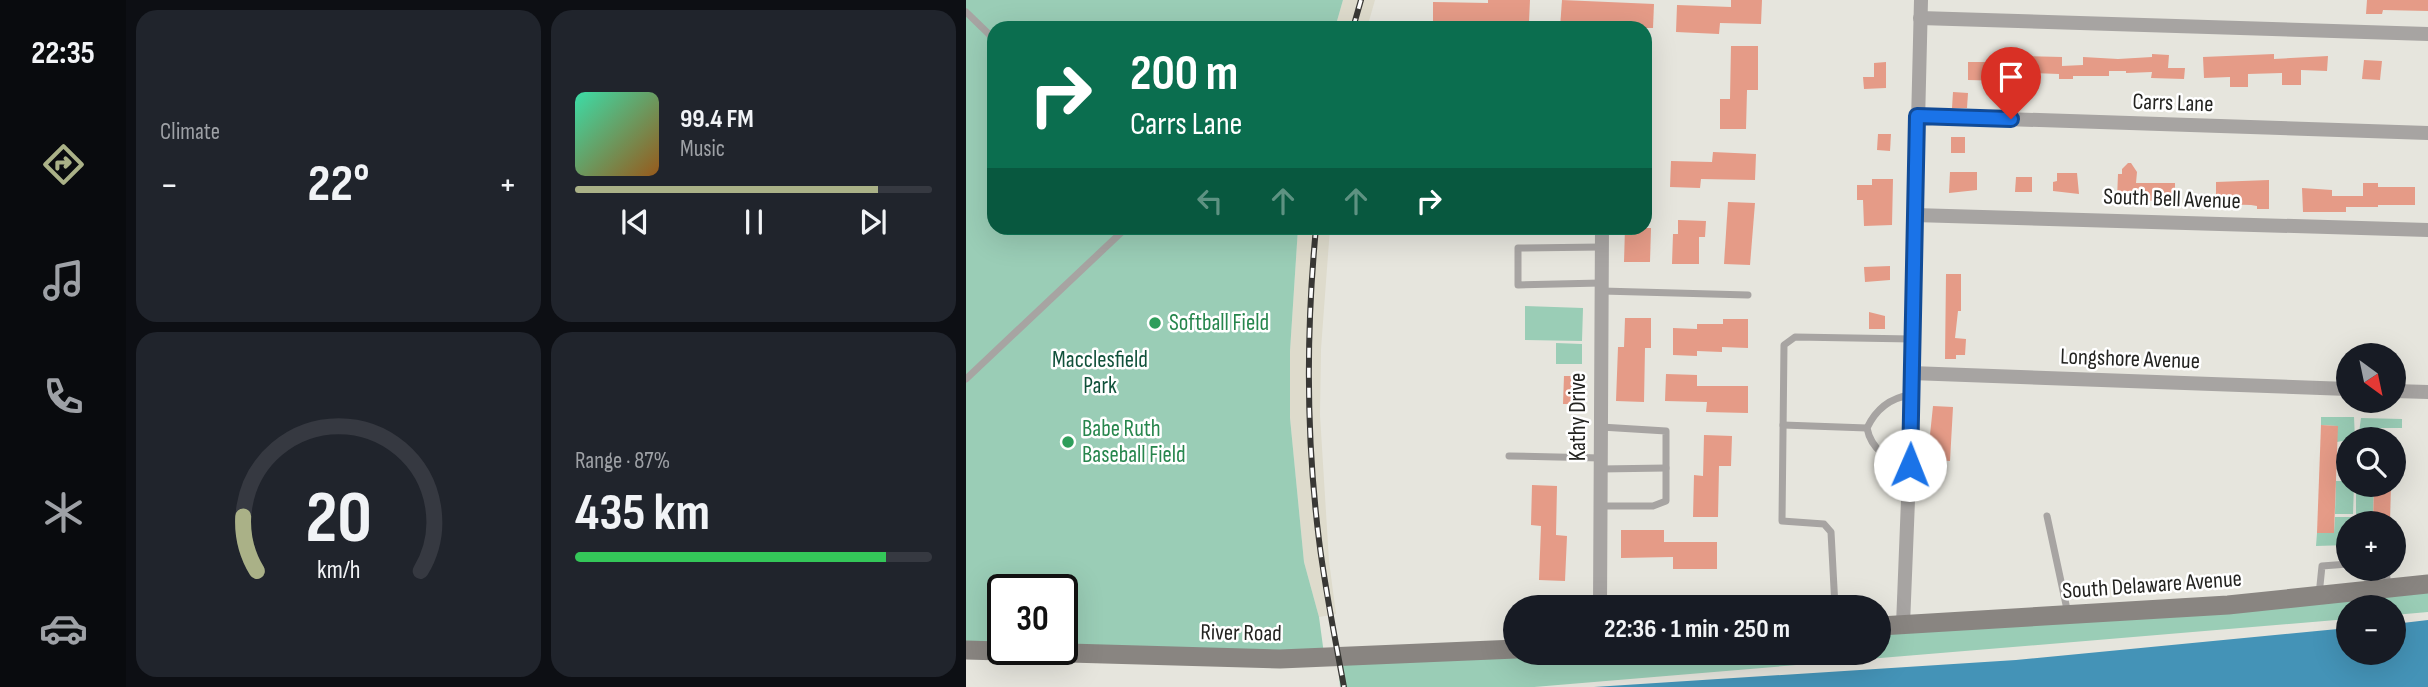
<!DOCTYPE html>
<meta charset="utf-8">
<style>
body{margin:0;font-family:"Sofia Sans Condensed",sans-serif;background:#20242c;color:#f1f3f6;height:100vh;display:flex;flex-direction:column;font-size:26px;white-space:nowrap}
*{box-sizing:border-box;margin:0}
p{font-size:23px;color:#9ea1a6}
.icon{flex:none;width:38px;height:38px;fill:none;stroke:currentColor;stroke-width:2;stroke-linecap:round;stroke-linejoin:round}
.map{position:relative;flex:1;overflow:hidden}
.panel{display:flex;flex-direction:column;gap:10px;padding:10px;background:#0d0f14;width:840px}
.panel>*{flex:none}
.top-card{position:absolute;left:21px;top:21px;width:665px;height:214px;border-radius:21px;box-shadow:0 7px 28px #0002;background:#0b6e4f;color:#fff;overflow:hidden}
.needle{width:46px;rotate:147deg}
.controls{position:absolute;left:1370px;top:343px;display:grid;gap:14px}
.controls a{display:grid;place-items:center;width:70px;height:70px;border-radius:50%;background:#171b24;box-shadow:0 7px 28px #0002;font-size:35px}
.speed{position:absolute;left:21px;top:574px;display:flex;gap:14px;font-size:35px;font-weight:700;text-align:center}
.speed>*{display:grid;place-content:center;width:91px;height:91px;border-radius:50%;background:#171b24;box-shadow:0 7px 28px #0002;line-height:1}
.speed .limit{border:4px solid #111;border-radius:10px;background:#fff;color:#111}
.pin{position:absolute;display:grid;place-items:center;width:60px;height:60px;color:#fff;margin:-72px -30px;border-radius:50% 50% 50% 0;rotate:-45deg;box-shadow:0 0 7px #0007}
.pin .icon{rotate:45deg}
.me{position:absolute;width:77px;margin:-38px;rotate:1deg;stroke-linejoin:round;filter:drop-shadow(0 0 5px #0008)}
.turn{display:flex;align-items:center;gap:24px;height:147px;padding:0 28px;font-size:32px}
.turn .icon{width:91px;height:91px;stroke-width:2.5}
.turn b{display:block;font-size:49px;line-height:60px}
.lanes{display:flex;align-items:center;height:66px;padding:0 28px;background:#0003;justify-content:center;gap:35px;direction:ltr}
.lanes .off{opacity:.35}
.big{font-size:52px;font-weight:700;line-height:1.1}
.panel .widget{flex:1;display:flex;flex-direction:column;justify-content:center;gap:10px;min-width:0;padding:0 24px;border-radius:21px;background:#20242c}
.panel .dial{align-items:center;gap:0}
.dial svg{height:182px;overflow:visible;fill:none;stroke:#363941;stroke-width:7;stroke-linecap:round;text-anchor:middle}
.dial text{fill:#f1f3f6;stroke:none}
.song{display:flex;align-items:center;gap:21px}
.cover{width:84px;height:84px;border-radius:10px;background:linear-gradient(135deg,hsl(160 70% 55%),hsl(30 70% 35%))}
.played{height:7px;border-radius:4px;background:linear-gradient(90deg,#aab187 85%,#363941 85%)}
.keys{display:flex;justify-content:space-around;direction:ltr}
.heat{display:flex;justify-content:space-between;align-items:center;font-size:38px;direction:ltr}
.charge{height:10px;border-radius:5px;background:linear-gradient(90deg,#34c759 87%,#363941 0)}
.panel .tiles{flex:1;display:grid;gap:10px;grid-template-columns:repeat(2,1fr)}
.trip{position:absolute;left:537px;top:595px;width:388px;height:70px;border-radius:35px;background:#171b24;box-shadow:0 7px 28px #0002;font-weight:700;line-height:70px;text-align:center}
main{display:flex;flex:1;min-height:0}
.menu{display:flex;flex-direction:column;width:126px;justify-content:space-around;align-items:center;background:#090b0e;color:#9ea1a6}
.menu .icon{width:49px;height:49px}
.menu .on{color:#aab187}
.menu b{font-size:32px;color:#f1f3f6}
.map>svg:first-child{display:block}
.built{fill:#dedbcc}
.green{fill:#9acdb6}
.water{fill:#4493b7}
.building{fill:#e59b87}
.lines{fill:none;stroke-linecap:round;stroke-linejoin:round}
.lane{stroke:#a7a4a2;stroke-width:7}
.street{stroke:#a7a4a2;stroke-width:14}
.secondary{stroke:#898581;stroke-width:19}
.rail-casing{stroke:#393835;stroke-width:6}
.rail{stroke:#fff;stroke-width:3.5;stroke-dasharray:10;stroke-linecap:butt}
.route-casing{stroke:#114b97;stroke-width:18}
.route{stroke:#1a73e8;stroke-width:12}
.leisure-dot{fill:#2e9e5b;stroke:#fff;stroke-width:2.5}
.labels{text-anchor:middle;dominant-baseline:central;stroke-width:5;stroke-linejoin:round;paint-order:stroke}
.street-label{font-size:23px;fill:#232320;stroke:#fff}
.leisure-label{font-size:23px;fill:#27864d;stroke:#fff;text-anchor:start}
.park-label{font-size:23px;fill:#10513a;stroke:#fff}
</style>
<main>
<nav class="menu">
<b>22:35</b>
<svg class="icon on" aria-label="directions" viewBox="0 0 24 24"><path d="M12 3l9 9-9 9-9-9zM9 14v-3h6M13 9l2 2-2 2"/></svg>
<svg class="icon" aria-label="music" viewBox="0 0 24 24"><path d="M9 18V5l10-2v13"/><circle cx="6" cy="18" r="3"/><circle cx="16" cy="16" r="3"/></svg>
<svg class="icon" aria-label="phone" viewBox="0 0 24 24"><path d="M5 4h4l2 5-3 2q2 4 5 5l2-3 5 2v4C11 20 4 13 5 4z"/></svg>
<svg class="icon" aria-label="climate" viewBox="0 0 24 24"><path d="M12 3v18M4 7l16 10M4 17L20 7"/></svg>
<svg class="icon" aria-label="car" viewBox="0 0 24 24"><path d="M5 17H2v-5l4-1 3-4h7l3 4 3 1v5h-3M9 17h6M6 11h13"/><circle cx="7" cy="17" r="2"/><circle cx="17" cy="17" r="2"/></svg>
</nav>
<section class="panel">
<div class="tiles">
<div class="widget"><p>Climate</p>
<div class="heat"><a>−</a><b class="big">22°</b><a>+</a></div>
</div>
<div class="widget">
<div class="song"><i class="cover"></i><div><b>99.4 FM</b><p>Music</p></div></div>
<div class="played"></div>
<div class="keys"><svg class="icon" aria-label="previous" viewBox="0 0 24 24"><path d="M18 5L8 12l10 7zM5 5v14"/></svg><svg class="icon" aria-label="pause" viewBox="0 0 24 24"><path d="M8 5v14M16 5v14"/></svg><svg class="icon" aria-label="next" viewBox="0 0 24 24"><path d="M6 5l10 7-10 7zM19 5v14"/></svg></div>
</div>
<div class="widget dial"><svg viewBox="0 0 100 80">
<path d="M14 69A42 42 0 1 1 86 69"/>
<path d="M14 69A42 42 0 0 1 8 45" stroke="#aab187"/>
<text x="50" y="56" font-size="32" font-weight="700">20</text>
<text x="50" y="72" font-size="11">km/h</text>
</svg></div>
<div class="widget"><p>Range · 87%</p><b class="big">435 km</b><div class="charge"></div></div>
</div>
</section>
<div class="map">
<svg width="1462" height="687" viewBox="0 0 1462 687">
<rect width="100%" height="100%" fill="#e6e5dd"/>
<g class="built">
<path d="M377 0H409L401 28H369Z"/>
<path d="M332 228H364L355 349 354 415 363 561 370 614 353 617 338 562 324 418V351Z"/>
</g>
<g class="green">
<path d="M0 0H377L369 28H28V228H332L324 351V418L338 562 353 617 358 654 96 649V590H37V646L0 644Z"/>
<path d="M559 306 617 308 616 341 559 340Z"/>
<path d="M590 343 616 344V364H590Z"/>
<path d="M1355 417H1388L1389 439 1371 442V426L1355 425Z"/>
<path d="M1395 418 1436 419V428H1411L1410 439H1392Z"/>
<path d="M1370 481H1382V485H1388L1387 514H1369Z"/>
<path d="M1390 485H1408L1407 514H1390Z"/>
<path d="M1369 517H1387L1386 523H1382V545L1350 546 1351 533H1368Z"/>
<path d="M1462 584V612L1428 615V607H1382V619L568 687H374L372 658 550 653H914V628Z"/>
</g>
<path class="water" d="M1462 620V687H628L1050 660 1382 628V653H1428V624Z"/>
<g class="building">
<path d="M522 0H564L563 22 512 21V28H467V2L522 3Z"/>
<path d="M596 0 688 4 687 28H594Z"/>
<path d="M765 0H796L795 24 754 23 753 34 710 32 711 5 765 7Z"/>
<path d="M1401 0H1462V11L1417 10 1416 14H1400Z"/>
<path d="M765 46H792V90H781L780 129H754V99H764Z"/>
<path d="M1186 54 1203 55 1202 68H1219L1218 79 1185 78 1186 72 1160 73V71H1143V76H1107V79H1093V74L1043 72V81L1002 80V62H1025V55L1096 57V66L1117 65V57L1152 59 1186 57Z"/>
<path d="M1308 54V59L1362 56 1361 71 1335 70V85H1316V73L1282 74V87H1264V77L1238 78 1237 57Z"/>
<path d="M1398 60 1416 61 1414 80 1396 79Z"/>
<path d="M920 62V88L898 89 897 77H908V63Z"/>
<path d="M987 92 1002 93 1001 108H986Z"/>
<path d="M912 134H925L924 151 911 150Z"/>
<rect x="985" y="137" width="14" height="16"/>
<path d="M747 152 790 154 789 180 735 179 734 188 704 187 705 161 746 162Z"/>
<path d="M1162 163H1165L1171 172 1170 183H1209V202L1151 199 1152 174H1156V169Z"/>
<path d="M984 172H1011V190L983 193Z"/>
<path d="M1091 173H1111L1113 194 1087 191V182L1091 181Z"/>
<path d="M1050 177H1066V192H1049Z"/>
<path d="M906 179H927L926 225 898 226 897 200H891V185H906Z"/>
<path d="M1303 180V209H1291V206L1285 205 1250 204V182Z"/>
<path d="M1397 183H1412V187H1449V205H1412V207H1380V212H1337L1336 188 1366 190V196H1397Z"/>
<path d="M762 202 789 203 784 265 758 264Z"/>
<path d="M712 220 740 221 739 237H733V264H706L707 234H712Z"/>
<path d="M659 228H685L684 262H658Z"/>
<path d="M924 266V280L899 282 898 267Z"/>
<path d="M980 274H995V311H992L989 338 1000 339 999 355H990V359H979Z"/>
<path d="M903 312 919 316V329H903Z"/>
<path d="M659 318H685V348H679L678 402 650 401 652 347H658Z"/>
<path d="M757 319H782V348L756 347V352L731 351V356L707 355V328L731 329V324H757Z"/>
<path d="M700 374 731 375V386H782V413L740 412 741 402 699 401Z"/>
<path d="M598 376H614L613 404H597Z"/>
<path d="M967 406 987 407 984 461 971 460V448L964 435Z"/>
<path d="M1355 425 1372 426 1368 533H1351Z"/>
<path d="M738 435 766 436 765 466H753L752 517H727L728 475 737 476Z"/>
<path d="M566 485 591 486 590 535 601 536 599 581 573 580 575 526 565 525Z"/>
<path d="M1408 485H1425L1424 523H1407Z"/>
<path d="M655 530H698V542H751V569H707V557L655 558Z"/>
</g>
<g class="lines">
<g class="lane">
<path d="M0 12 28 39"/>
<path d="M635 247 552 248V285L635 283"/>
<path d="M636 291 782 295"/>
<path d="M0 379 160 228"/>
<path d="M817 425 901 428"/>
<path d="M543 456 635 458"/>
<path d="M943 465C923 462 905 449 901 428 910 409 924 398 944 395"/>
<path d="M635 469 700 468"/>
<path d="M635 506H687L700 501V431L635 427"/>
<path d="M1081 516 1102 614"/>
<path d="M1420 569 1422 588"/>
<path d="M1353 595 1356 566 1382 564"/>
<path d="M869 607 865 532 858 524 816 521 818 345 829 337 946 339"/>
</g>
<g class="street">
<path d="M954 18 1462 34"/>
<path d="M951 116 1462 133"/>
<path d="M948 215 1462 230"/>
<path d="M945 373 1382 389"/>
<path d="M1428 391 1462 392"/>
<path d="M634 607 636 228"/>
<path d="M937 625 944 450 955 0"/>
</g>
<g class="secondary">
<path d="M914 626 1262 605 1462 584"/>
<path d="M0 650 314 659 550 649"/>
</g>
<defs>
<g id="rail">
<path d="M387 28 395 0"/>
<path d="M350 228C340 332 340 436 353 540 359 589 369 638 378 687"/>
</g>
</defs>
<use href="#rail" class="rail-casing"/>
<use href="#rail" class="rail"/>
</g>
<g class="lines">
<defs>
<path id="route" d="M944 465 951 116 1045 119"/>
</defs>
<use href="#route" class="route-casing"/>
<use href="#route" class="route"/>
</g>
<g class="leisure-dot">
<circle cx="189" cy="323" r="7"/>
<circle cx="102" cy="442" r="7"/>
</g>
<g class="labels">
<g class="street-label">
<text transform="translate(1207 103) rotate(2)">Carrs Lane</text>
<text transform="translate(1206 199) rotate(2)">South Bell Avenue</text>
<text transform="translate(1164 359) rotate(2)">Longshore Avenue</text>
<text transform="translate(612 417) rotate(-90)">Kathy Drive</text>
<text transform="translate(1186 585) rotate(-4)">South Delaware Avenue</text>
<text transform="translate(275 633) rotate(1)">River Road</text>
</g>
<g class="leisure-label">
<text x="203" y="323">Softball Field</text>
<text x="116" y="429">Babe Ruth<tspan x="116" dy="26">Baseball Field</tspan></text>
</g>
<g class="park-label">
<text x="134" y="360">Macclesfield<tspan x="134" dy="26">Park</tspan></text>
</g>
</g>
</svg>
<div class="controls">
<a><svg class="needle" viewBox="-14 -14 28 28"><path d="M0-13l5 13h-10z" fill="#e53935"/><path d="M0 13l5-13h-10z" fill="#9ea1a6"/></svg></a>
<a><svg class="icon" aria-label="search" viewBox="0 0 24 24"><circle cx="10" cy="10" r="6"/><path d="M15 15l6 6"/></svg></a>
<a>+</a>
<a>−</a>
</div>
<div class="speed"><div class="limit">30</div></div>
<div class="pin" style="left:1045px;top:119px;background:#d93025"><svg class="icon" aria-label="arrive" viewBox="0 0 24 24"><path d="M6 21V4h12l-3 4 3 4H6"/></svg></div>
<svg class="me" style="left:944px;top:465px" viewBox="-20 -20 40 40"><circle r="19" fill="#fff"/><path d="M0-13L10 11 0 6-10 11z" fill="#1a73e8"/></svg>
<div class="trip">22:36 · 1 min · 250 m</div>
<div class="top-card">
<div class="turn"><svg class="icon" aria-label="right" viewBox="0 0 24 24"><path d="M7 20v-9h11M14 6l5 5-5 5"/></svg><div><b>200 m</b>Carrs Lane</div></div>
<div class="lanes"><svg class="icon off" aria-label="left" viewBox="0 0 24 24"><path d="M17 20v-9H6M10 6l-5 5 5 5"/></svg><svg class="icon off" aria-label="ahead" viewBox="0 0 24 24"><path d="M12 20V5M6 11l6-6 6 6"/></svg><svg class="icon off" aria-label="ahead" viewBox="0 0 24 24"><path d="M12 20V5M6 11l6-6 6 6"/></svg><svg class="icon" aria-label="right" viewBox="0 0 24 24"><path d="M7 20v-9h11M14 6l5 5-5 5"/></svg></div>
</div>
</div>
</main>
